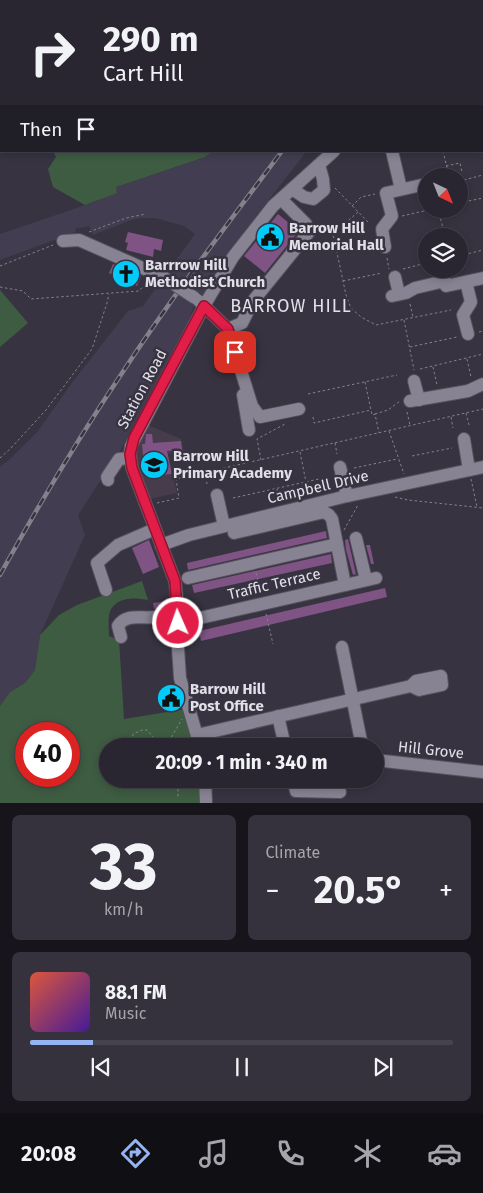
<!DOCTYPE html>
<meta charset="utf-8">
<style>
body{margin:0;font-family:"Fira Sans",sans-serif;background:#35323d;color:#f1f3f6;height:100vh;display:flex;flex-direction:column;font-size:19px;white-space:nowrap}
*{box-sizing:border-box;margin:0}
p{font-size:16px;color:#a5a5ab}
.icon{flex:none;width:28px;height:28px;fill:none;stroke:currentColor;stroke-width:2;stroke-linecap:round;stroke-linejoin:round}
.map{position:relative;height:803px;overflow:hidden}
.side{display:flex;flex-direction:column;gap:12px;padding:12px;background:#17151b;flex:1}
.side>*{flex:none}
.banner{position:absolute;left:0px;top:0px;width:484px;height:152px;box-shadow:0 2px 8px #0003,0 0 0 1px #45434d;background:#292631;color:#f1f3f6;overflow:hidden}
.needle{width:32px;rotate:137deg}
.tools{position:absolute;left:418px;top:168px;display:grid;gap:10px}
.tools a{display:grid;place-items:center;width:50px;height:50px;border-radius:50%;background:#292631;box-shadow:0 2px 8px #0003,0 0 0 1px #45434d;font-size:25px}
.speed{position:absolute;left:15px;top:722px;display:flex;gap:10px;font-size:25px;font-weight:700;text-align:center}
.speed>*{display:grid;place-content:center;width:65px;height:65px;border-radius:50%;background:#292631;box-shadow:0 2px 8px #0003,0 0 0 1px #45434d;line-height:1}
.speed .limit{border:8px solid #d22;background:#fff;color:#111}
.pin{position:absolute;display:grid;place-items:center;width:42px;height:42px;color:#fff;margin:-21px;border-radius:10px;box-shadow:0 2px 8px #0006}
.me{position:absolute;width:55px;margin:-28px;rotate:358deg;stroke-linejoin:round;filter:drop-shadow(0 0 4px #0008)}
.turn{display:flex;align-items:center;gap:18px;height:105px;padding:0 20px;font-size:22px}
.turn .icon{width:65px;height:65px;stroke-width:2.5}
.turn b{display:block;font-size:35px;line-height:42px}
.then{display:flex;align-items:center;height:48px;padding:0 20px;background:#0003;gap:10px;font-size:19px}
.big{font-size:38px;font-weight:700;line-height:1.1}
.side .widget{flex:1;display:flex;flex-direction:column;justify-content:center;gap:8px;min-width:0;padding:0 18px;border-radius:8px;background:#35323d}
.side .dial{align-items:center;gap:0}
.dial b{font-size:65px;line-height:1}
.song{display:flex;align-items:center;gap:15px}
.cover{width:60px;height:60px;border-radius:8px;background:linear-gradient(135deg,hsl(10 70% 55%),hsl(260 70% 35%))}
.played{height:5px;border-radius:2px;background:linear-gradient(90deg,#95b2f1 15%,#45434d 15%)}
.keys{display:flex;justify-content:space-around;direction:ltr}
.heat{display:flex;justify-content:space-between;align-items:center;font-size:28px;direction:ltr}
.side .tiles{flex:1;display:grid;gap:12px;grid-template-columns:1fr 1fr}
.widget:last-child{grid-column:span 2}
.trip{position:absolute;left:99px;top:738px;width:285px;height:50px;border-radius:25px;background:#292631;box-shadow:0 2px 8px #0003,0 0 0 1px #45434d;font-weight:700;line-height:50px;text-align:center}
.menu{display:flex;height:80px;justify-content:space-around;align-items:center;background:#100f14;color:#a5a5ab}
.menu .icon{width:35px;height:35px}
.menu .current{color:#95b2f1}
.menu b{font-size:22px;color:#f1f3f6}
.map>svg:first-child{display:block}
.built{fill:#423d50}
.education{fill:#473c4b}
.green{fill:#3e5c42;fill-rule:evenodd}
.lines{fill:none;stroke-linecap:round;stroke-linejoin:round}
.river{stroke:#1b686e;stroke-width:14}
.building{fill:#7f5383}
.minor-casing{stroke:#55525d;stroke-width:14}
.path{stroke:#85828d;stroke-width:1;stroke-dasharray:2.5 2.5;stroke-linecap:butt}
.minor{stroke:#878393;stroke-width:12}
.rail-casing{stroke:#84818d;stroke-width:4.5}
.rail{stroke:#373341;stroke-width:2.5;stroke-dasharray:8;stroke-linecap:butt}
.minor-bridge-casing{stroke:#55525d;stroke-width:14;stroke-linecap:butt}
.minor-bridge{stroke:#878393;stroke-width:12}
.route-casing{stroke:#92132f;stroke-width:12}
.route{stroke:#e11d48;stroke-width:9}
.labels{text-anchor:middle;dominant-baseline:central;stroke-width:5;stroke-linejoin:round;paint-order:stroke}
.poi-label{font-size:15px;font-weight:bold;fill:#e1dfe8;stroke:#373341;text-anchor:start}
.street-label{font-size:15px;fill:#e1dfe8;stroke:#373341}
.quarter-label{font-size:18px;letter-spacing:1px;fill:#e1dfe8;stroke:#373341}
</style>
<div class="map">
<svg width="483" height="803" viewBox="0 0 483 803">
<rect width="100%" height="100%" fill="#373341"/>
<path class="built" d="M214 151H307L246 229 203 294 197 295 190 318 121 449 78 515 85 535 40 635 35 670 25 683 10 692 0 706V467L10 459 38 431 71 384 128 311 143 306 195 234 184 226 155 218H142L131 220 93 235 89 226 75 229 76 232 0 260V234L97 201 115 187 205 157Z"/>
<path class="education" d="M148 425 181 439 184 452 168 454 177 493 150 499 135 455Z"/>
<g class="green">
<path d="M216 0H313L319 1H215Z"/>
<path d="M53 151H214L205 157 116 187 117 193 85 205 53 187 48 169 56 157Z"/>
<path d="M0 290 28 323 0 347Z"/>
<path d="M142 581 148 600C134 597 113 597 109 615 108 621 109 629 109 636L119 640 124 719 186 709 197 746H108V779H202L203 803H0V706L10 692 25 683 35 670 40 635 59 615 77 605ZM26 734H69V776H26Z"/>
</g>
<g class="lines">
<g class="river">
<path d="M157 0 169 1"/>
<path d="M207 1 209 0"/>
</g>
</g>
<g class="building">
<path d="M278 214 299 231 265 273 244 256Z"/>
<path d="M128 232 163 240 161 251 154 249 153 257 126 250 128 243 125 242Z"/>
<path d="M113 264 141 276 137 286 109 273Z"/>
<path d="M146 434H152L153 443 181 441 182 450 167 451 172 474 145 476 142 444H145Z"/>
<path d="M326 531 327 538 188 570 187 563Z"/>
<path d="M348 539 356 574 353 575 346 550 345 540Z"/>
<path d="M149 540 159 567 143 574 132 548Z"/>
<path d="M366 545H370L374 564H371Z"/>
<path d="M331 554 332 563 194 593 192 585Z"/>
<path d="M385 588 387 597 201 641 199 631Z"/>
<path d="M169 601V605L154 609 153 603Z"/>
</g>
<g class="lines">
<defs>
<g id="minor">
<path d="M348 0 357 1"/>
<path d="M25 1 26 0"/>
<path d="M434 1 438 0"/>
<path d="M482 8H483"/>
<path d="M0 15H1"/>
<path d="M482 50 483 52"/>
<path d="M482 109H483"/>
<path d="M392 151 401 189"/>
<path d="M292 189 304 197 313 199 324 190 323 179 319 165"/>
<path d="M63 241 79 240 163 277"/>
<path d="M385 247 382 229 392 216 386 193 426 184"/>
<path d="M395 277 399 294"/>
<path d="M466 282 471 302 463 315 468 334"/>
<path d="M392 296 406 293 415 288 445 281 446 286 483 278"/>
<path d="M199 301 228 329 252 406 260 417 299 409"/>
<path d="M228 329 242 323 253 301 309 232 306 224 281 199"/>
<path d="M414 381 419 400"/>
<path d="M243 395 249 430"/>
<path d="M410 401 468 391 483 384"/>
<path d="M464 439 469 470"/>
<path d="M340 467 347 496"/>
<path d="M108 480 107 477 119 459 130 458"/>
<path d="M217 495 224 526"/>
<path d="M234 533 324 512 329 515 332 519 345 585"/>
<path d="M356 538 366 580"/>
<path d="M161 545 189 535 343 497 483 467"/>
<path d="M188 578 337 544"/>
<path d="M106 590 97 563 118 545 155 529"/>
<path d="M178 623 376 578"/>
<path d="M121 637 118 626C126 613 142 619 155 617 163 616 171 613 178 610"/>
<path d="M342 647 362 746"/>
<path d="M278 716 285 746"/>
<path d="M197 735 411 686 416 681 441 676 442 685 419 690 411 686"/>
<path d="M200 746 180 678 178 648V610L175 581 132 468 130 454 131 446 204 306 233 257 273 206 334 151"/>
<path d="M375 760 483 772"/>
<path d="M205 779 206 803"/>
<path d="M293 779 296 791 340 792"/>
</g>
</defs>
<use href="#minor" class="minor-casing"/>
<g class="path">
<path d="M443 151 449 176"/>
<path d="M446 166 460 163 462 172"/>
<path d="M459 177 463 176"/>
<path d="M464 180 483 175"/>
<path d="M335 188 369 223"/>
<path d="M459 203 483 198"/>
<path d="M352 206 361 197 375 194"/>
<path d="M438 209 445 236"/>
<path d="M358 212 333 234 346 295 351 308 361 317 376 325 451 310"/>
<path d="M402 216 433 209"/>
<path d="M89 232 126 218 146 214"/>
<path d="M459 256 483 250"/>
<path d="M387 258 389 269"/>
<path d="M0 266 53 245"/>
<path d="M403 269 426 263"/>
<path d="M343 281 382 273"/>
<path d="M0 287 23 291 31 299 139 291 148 281"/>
<path d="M410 304 413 317"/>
<path d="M404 320 414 370"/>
<path d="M479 332 483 331"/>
<path d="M410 347 457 337"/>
<path d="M467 359 471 377"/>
<path d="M433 367 437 385"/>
<path d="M420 369 483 354"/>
<path d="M365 382 372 415 375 414 379 433"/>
<path d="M308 394 397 375"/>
<path d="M407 412 410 425"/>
<path d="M466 413 469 425"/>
<path d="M375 414 388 410 400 401"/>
<path d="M313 417 314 423 371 410"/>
<path d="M451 417 453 428"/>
<path d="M389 431 404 474"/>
<path d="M335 443 337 454"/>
<path d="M300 452 306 482"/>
<path d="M412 456 452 448"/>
<path d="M0 458 10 449 46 410 92 349 107 303 109 294"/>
<path d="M261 460 257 439 285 424"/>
<path d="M354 468 397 459"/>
<path d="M220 469 222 480"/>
<path d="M205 472 207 484"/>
<path d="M471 479 477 507"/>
<path d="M277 489 280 502"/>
<path d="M395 497 408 500 483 508"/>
<path d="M233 498 328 477"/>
<path d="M157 503 179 498 176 479 483 409"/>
<path d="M344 530 358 505"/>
<path d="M256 573 261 593"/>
<path d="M266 614 273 644"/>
<path d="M132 746 133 734 142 730H147L155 739"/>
<path d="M150 746 156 739H165L168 740"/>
<path d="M171 746 169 741 182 719"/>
<path d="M178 779V797"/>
</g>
<use href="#minor" class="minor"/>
<defs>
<g id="rail">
<path d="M396 1 397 0"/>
<path d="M0 575C39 504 81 434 126 367 175 293 229 222 282 151"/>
</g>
</defs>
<use href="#rail" class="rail-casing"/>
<use href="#rail" class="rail"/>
<defs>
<path id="minor-bridge" d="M163 277 195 298"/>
</defs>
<use href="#minor-bridge" class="minor-bridge-casing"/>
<use href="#minor-bridge" class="minor-bridge"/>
</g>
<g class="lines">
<defs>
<path id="route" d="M178 623 175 581 132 468 130 454 134 438 204 306 228 329 235 352"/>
</defs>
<use href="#route" class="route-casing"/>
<use href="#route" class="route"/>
</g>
<defs>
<symbol id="civic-disc" viewBox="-11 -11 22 22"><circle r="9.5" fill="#02cbf9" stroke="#373341"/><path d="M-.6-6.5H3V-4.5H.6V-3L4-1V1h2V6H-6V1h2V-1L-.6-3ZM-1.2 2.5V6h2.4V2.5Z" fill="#111"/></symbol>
<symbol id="church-disc" viewBox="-11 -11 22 22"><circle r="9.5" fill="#02cbf9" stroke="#373341"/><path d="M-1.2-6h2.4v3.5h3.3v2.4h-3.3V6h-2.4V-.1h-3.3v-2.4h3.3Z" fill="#111"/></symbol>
<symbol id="school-disc" viewBox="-11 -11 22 22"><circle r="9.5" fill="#02cbf9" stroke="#373341"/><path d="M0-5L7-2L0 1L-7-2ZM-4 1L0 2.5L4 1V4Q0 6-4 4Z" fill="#111"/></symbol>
</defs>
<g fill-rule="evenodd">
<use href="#civic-disc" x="254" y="221" width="32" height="32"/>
<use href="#church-disc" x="110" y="258" width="32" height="32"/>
<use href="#school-disc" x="138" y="449" width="32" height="32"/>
<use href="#civic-disc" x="155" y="682" width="32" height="32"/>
</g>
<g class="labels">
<g class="poi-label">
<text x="289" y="228">Barrow Hill<tspan x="289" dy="17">Memorial Hall</tspan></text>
<text x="145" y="265">Barrrow Hill<tspan x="145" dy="17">Methodist Church</tspan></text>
<text x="173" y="456">Barrow Hill<tspan x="173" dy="17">Primary Academy</tspan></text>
<text x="190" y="689">Barrow Hill<tspan x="190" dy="17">Post Office</tspan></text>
</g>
<g class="street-label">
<text transform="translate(142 389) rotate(-62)">Station Road</text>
<text transform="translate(318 487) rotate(-13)">Campbell Drive</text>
<text transform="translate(274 584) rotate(-13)">Traffic Terrace</text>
<text transform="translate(431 750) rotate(6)">Hill Grove</text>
</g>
<g class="quarter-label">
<text x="291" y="306">BARROW HILL</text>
</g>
</g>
</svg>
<div class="tools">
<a><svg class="needle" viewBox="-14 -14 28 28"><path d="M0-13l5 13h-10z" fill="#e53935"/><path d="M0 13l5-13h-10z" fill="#a5a5ab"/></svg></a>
<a><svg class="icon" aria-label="layers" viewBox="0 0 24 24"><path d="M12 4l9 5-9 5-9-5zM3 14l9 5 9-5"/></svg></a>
</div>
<div class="speed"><div class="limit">40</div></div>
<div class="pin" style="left:235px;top:352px;background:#d93025"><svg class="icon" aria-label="arrive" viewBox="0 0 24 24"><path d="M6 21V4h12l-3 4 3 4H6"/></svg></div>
<svg class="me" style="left:178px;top:623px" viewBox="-20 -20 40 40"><circle r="17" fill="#e11d48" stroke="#fff" stroke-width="3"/><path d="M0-11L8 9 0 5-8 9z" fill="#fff"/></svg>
<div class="trip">20:09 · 1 min · 340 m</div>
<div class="banner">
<div class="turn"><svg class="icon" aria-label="right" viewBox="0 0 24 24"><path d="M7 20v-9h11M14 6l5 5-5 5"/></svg><div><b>290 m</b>Cart Hill</div></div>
<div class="then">Then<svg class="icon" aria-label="arrive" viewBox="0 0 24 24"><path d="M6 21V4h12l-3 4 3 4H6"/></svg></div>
</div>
</div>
<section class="side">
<div class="tiles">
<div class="widget dial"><b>33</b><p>km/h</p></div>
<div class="widget"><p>Climate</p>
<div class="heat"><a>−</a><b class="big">20.5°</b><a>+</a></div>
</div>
<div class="widget">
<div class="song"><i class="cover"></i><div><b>88.1 FM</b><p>Music</p></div></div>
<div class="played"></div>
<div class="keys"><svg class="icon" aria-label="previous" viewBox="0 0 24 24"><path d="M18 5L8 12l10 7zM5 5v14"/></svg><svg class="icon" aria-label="pause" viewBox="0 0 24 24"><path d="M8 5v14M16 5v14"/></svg><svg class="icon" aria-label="next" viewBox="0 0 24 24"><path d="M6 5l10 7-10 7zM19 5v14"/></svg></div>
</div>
</div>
</section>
<nav class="menu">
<b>20:08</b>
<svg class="icon current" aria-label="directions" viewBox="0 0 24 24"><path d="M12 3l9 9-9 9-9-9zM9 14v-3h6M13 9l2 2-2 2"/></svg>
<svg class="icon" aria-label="music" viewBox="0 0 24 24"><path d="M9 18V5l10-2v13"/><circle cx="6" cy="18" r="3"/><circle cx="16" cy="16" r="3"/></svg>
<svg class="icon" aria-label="phone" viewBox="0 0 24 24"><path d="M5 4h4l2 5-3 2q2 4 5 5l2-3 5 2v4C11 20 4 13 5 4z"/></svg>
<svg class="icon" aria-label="climate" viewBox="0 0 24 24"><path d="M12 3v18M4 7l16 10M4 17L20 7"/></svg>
<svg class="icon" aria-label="car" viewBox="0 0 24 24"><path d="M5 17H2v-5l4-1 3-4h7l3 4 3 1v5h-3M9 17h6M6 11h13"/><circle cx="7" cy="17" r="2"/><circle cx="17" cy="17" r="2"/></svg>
</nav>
